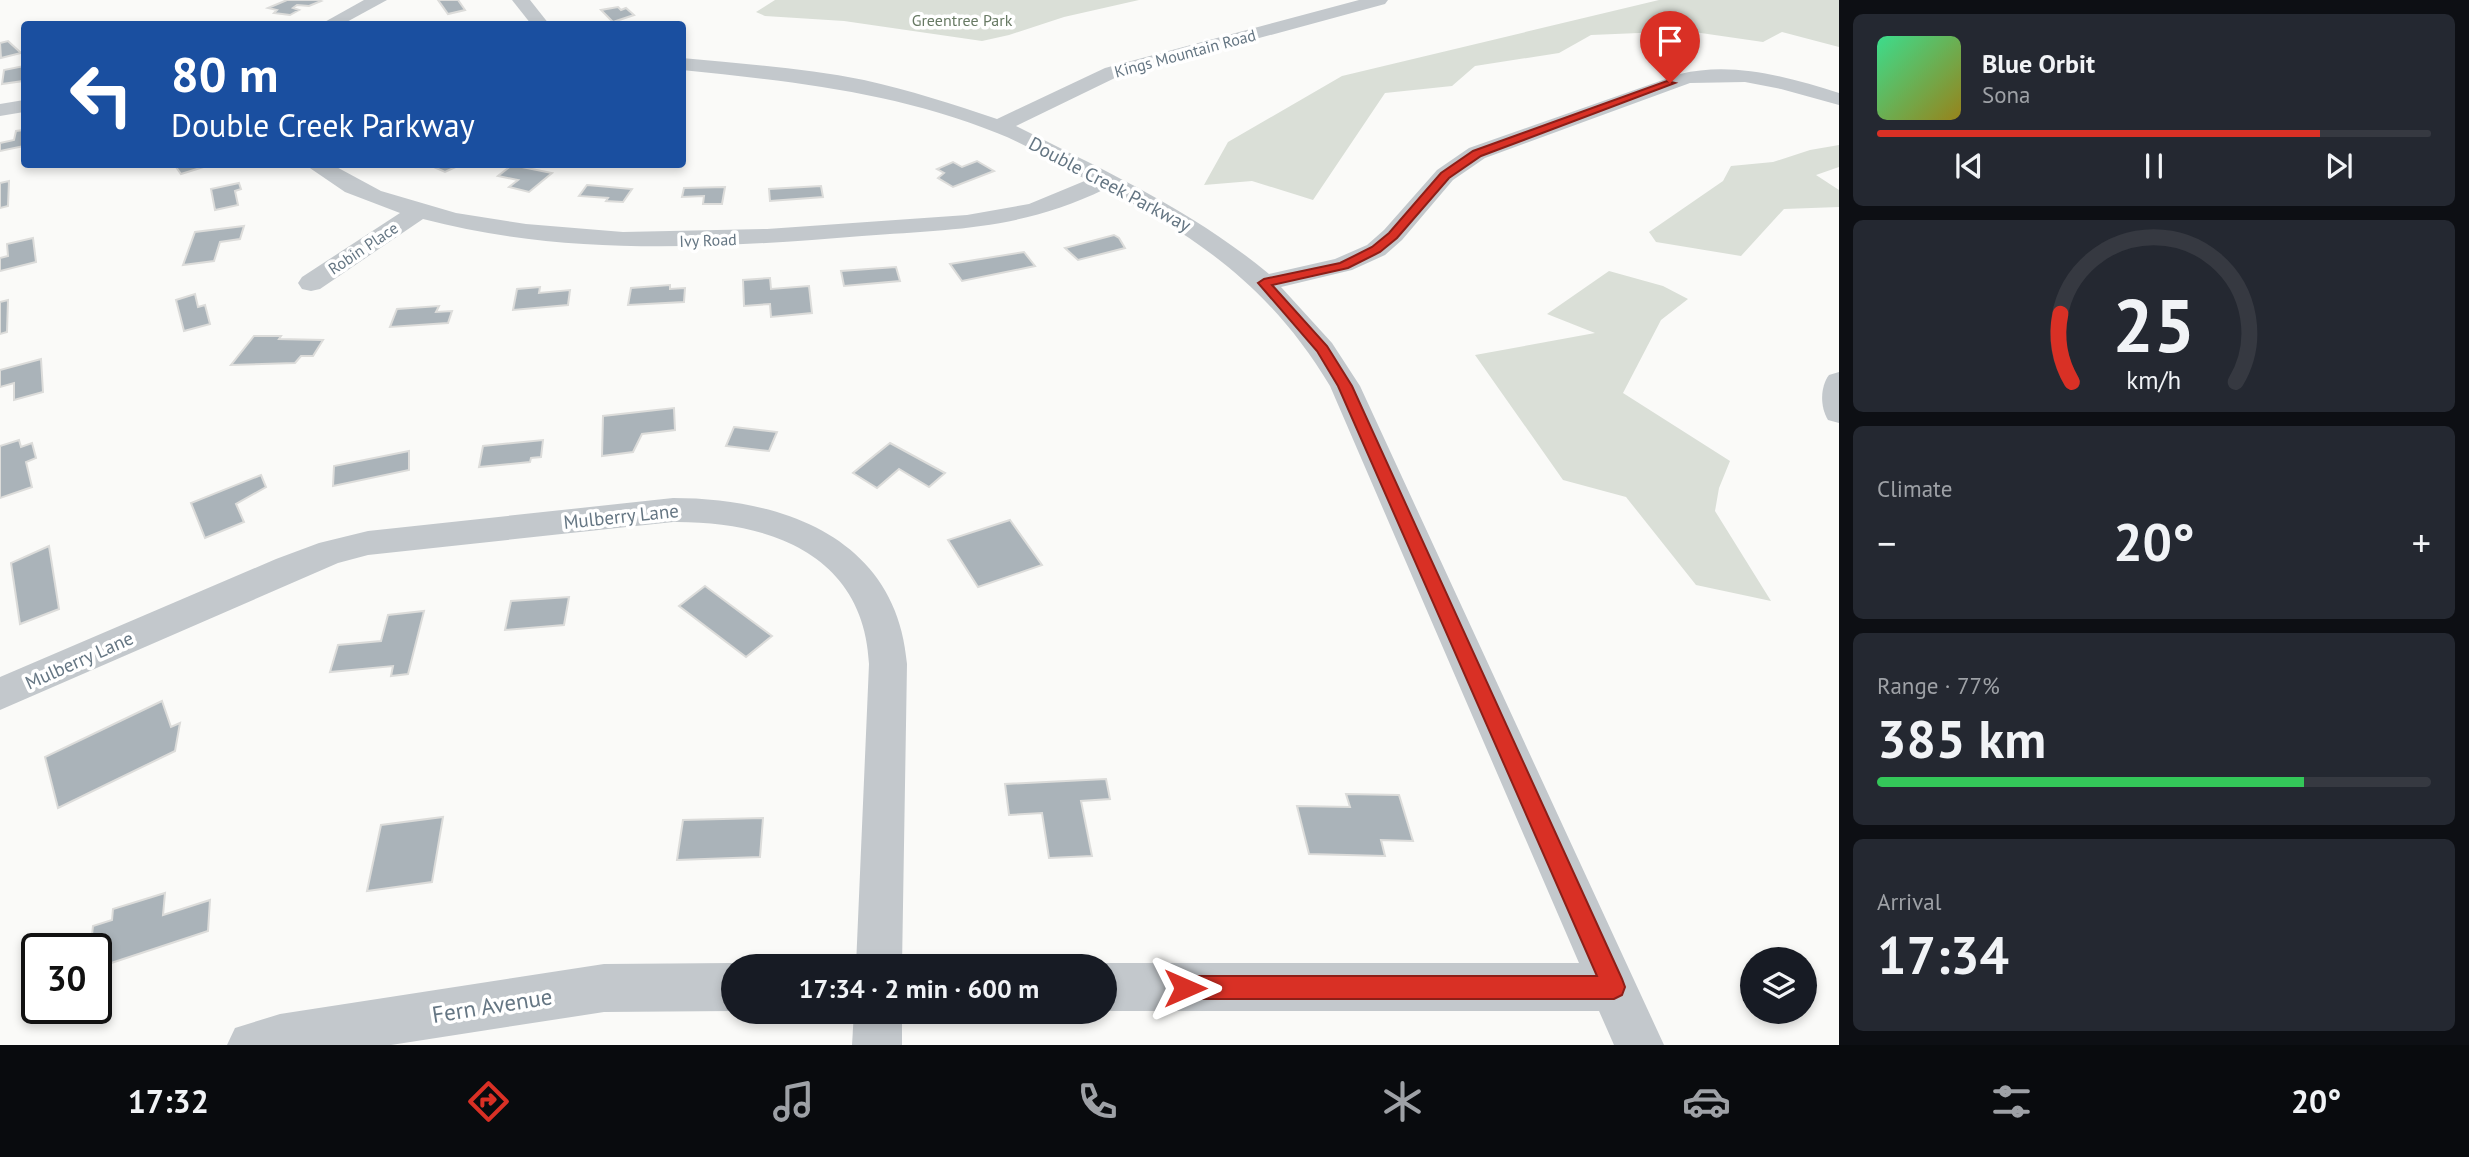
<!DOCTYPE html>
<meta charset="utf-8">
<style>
body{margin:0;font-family:"PT Sans",sans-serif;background:#242831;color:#f1f3f6;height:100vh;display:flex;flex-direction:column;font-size:26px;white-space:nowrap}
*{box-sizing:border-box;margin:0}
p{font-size:23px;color:#9ea1a6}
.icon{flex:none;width:38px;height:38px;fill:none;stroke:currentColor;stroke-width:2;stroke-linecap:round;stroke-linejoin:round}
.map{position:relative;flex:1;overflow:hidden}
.sheet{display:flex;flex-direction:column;gap:14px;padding:14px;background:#0d0f14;width:630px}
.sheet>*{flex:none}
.banner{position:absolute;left:21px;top:21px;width:665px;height:147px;border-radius:7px;box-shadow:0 4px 10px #0003;background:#1a4fa0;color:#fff;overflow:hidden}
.buttons{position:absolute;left:1740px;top:947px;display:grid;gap:14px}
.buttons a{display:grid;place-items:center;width:77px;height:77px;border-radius:50%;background:#171b24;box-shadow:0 4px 10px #0003;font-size:35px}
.speed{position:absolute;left:21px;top:933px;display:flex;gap:14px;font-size:35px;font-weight:700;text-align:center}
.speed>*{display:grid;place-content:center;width:91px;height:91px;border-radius:50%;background:#171b24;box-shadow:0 4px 10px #0003;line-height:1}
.speed .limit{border:4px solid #111;border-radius:10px;background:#fff;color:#111}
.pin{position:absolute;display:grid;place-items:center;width:60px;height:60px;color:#fff;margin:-72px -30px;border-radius:50% 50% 50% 0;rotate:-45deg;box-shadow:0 0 7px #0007}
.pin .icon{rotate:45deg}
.me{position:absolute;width:77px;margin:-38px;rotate:90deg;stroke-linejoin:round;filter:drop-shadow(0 0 5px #0008)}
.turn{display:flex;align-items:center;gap:24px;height:147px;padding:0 35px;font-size:32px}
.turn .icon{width:91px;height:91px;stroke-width:2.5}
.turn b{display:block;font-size:49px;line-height:60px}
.big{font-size:52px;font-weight:800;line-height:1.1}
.sheet .widget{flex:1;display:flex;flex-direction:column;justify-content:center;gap:10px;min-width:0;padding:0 24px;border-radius:10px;background:#242831}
.sheet .dial{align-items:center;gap:0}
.dial svg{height:182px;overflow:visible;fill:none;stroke:#363941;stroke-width:7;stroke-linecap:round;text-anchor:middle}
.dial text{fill:#f1f3f6;stroke:none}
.song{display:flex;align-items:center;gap:21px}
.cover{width:84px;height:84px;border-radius:10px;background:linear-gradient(135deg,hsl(150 70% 55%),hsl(50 70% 35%))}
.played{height:7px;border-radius:4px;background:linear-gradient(90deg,#d93025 80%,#363941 80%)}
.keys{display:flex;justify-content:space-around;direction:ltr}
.heat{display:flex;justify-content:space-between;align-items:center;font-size:38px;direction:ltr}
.charge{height:10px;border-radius:5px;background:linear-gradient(90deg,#34c759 77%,#363941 0)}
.trip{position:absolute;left:721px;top:954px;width:396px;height:70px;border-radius:35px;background:#171b24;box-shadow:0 4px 10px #0003;font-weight:800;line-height:70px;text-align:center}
.tab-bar{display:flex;height:112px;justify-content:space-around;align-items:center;background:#090b0e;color:#9ea1a6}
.tab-bar .icon{width:49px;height:49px}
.tab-bar .selected{color:#d93025}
.tab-bar b{font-size:32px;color:#f1f3f6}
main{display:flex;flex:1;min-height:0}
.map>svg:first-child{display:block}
.green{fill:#dadfd7}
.building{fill:#aab3b9;stroke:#dcdcda;stroke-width:2}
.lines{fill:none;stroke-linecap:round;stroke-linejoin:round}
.minor{fill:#c3c8cc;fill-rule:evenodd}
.route{fill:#d93025;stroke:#8d1f18;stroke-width:2}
.labels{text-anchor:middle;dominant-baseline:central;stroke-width:7;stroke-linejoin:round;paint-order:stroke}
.far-park-label{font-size:16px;fill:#687a64;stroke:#fff}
.far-street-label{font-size:16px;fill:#657683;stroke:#fff}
.street-label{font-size:19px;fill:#657683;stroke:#fff}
.near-street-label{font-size:23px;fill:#657683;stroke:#fff}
</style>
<main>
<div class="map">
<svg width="1839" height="1045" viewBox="0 0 1839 1045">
<rect width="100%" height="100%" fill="#fafaf8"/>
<g class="green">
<path d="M775 0H1139L1064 17 1009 35 982 41 844 21 765 16 756 12Z"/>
<path d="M1659 0H1839V47L1782 32 1763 42 1687 31 1591 35 1559 53 1475 66 1452 86 1385 93 1313 200 1252 181 1204 185 1228 142 1342 76Z"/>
<path d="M1839 145V167L1816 175 1839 190V207L1784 209 1741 256 1656 242 1649 232 1723 181 1731 166 1773 162 1810 150Z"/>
<path d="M1609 271 1663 286 1688 299 1661 320 1623 393 1730 461 1719 488 1715 511 1771 601 1696 585 1626 497 1563 480 1475 355 1595 333 1547 314Z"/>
</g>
<g class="building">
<path d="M287 0H318L321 1 309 6 297 5 293 8 299 10 290 15 274 13 277 10 268 8Z"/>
<path d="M438 0H458L465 10 448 14Z"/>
<path d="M618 7 621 10 626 8 634 15 613 22 601 10Z"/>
<path d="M8 41 21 53 1 58 0 43Z"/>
<path d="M24 66 23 81 2 84 4 70Z"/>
<path d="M24 130V146L0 151V143L14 140 16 131Z"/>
<path d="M977 161 994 171 953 187 938 178 944 173 937 169 953 162 962 167Z"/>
<path d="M174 164H210V165L181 174Z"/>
<path d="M427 164H462L445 172Z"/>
<path d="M512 165 552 173 529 192 509 187 518 180 498 176Z"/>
<path d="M9 181 8 206 0 208V183Z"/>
<path d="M239 183 241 189 235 191 238 205 215 210 211 189Z"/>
<path d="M587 185 632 189 623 202 606 201 608 198 579 196Z"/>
<path d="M821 186 823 197 770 201 769 189Z"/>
<path d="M725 187 722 204H703L704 196 682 197 684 188Z"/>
<path d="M244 226 240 239 220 242 214 261 183 265 195 232Z"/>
<path d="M1114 235 1119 238 1125 248 1078 260 1065 248Z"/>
<path d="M33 238 36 262 0 271V258L8 256 7 244Z"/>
<path d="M1024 252 1035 266 962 281 950 264Z"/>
<path d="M896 267 900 281 844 286 841 271Z"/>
<path d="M770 278 771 289 809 286 812 313 771 317 770 304 744 306 743 280Z"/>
<path d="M670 285V289L685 288 684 302 628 305 631 288Z"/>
<path d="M540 287 539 293 570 290 568 305 513 310 517 289Z"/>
<path d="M195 294 198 307 205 305 210 324 184 331 176 300Z"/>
<path d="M8 300 7 332 0 334V302Z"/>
<path d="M439 306 436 312 452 311 448 323 390 327 397 309Z"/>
<path d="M254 336H281L279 339 323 340 313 356H301L295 363 231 365Z"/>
<path d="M41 359 43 392 14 400V383L0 387V370Z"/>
<path d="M674 408 675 430 642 434 633 452 602 456 603 416Z"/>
<path d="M734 427 777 432 769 451 726 446Z"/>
<path d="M19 440 21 447 32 443 36 458 26 462 32 487 0 498V446Z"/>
<path d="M543 440 541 457 531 458 530 462 479 467 483 446Z"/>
<path d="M890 443 945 473 929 487 899 469 877 488 853 473Z"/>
<path d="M409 451V470L333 486 334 466Z"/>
<path d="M261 475 266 487 236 504 244 522 205 538 191 503Z"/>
<path d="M1010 520 1042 565 978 587 948 540Z"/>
<path d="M49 546 59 609 20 624 11 563Z"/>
<path d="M705 586 772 636 746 657 679 606Z"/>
<path d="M569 597 564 625 505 630 511 601Z"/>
<path d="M424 611 408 674 391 676 393 666 330 672 338 645 381 641 388 615Z"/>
<path d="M162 701 171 727 180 723 175 751 58 808 45 757Z"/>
<path d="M1106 779 1110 799 1081 801 1092 856 1049 858 1042 813 1009 815 1005 784Z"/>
<path d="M1346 794 1399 795 1413 841 1381 840 1385 856 1309 854 1297 806 1350 807Z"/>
<path d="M443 817 432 882 367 891 381 825Z"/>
<path d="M763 818 760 857 677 860 683 820Z"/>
<path d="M165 893 163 915 210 900 208 931 96 968V948H71L73 941 92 935 93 926 112 920 113 909Z"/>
</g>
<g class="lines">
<g class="minor">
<path d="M364 0H387L343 24H321Z"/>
<path d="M512 0H530L549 24H531Z"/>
<path d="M1359 0H1388L1385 4 1119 76 1016 126C1105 171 1192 210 1269 274L1335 259 1367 245 1384 230 1437 170 1469 148 1680 74C1733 61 1788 77 1839 93V105L1781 89 1745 82 1690 83 1485 158 1453 180 1402 240 1385 255 1352 270 1281 287 1332 343 1360 386 1664 1045H1614L1599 1011H1104V966H1098L1104 963H1579L1330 386C1273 291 1202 239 1105 189 1021 230 952 229 862 236 715 248 567 257 423 219L320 289 311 291 302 289 298 283 302 277 400 213 345 192 304 164H331L381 191 456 213 526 224 623 232 767 229 967 215 1029 204 1087 180C1058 164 1028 145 997 133 896 92 790 81 682 70V58C743 64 804 68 864 80 909 90 953 104 997 119L1105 68Z"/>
<path d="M24 100V112L0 116V104Z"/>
<path d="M1839 372V423L1828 420C1820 407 1820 387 1829 375Z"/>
<path d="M673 498C783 498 897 538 907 664L902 966H856L869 664C864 554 769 521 673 522L368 555 338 563 0 710V677L276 559 319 543 368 531Z"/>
<path d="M733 963 739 966H733V1011L604 1012 391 1045H227L235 1028 280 1014 604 964Z"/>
<path d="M854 1012H902V1045H852Z"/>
</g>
</g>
<path class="route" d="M1667 81 1675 83 1481 156 1449 178 1397 238 1380 252 1348 268 1272 285 1327 346 1352 386 1622 979 1625 987 1622 995 1614 999H1185L1177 996 1173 988 1177 980 1185 976H1597L1338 386 1317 351 1258 283 1264 279 1340 263 1372 247 1389 233 1441 173 1473 151Z"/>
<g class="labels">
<g class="far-park-label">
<text x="962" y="20">Greentree Park</text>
</g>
<g class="far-street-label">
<text transform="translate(1185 53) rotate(-15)">Kings Mountain Road</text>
<text transform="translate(708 240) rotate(-2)">Ivy Road</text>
<text transform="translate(363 248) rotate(-34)">Robin Place</text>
</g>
<g class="street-label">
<text transform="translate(1110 184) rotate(28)">Double Creek Parkway</text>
<text transform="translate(621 516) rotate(-6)">Mulberry Lane</text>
<text transform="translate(79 660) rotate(-24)">Mulberry Lane</text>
</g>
<g class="near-street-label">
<text transform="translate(492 1005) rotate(-9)">Fern Avenue</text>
</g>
</g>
</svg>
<div class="buttons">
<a><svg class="icon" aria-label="layers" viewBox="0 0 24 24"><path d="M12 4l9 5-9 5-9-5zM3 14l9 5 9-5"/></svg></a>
</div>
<div class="speed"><div class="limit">30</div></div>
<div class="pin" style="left:1670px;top:83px;background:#d93025"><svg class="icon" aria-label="arrive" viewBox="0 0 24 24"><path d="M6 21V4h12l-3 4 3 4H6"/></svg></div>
<svg class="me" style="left:1185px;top:988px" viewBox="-20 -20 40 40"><path d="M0-17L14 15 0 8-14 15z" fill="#d93025" stroke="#fff" stroke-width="4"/></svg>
<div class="trip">17:34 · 2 min · 600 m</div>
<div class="banner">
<div class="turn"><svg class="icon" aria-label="left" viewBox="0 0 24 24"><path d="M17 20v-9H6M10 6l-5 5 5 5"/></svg><div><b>80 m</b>Double Creek Parkway</div></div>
</div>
</div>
<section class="sheet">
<div class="widget">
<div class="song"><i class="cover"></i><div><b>Blue Orbit</b><p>Sona</p></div></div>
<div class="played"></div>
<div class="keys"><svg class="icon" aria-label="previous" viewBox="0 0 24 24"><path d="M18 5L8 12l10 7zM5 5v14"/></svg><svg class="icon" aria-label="pause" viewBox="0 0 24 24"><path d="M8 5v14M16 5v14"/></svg><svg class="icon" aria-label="next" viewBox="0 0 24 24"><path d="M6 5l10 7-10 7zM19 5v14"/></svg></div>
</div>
<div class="widget dial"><svg viewBox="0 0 100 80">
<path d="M14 69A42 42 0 1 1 86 69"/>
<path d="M14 69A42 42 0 0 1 9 39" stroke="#d93025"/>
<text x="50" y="56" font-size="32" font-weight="700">25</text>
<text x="50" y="72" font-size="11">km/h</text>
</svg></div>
<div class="widget"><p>Climate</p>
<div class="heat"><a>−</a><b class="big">20°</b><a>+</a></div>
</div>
<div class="widget"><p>Range · 77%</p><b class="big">385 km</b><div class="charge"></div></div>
<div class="widget"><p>Arrival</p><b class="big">17:34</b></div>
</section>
</main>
<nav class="tab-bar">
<b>17:32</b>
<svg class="icon selected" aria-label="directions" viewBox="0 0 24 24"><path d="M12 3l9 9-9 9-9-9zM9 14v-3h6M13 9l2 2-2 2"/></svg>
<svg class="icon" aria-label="music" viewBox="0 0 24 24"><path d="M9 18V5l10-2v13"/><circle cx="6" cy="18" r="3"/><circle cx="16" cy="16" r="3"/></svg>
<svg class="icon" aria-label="phone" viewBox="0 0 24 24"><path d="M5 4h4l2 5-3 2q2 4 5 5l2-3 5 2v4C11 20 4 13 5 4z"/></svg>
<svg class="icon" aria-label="climate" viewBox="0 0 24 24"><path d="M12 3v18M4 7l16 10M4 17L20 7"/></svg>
<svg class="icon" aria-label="car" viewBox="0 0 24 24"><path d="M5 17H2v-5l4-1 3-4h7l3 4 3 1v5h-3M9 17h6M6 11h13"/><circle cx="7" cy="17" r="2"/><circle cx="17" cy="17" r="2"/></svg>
<svg class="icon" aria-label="filters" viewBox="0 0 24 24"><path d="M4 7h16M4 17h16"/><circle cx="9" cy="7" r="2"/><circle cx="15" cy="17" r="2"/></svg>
<b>20°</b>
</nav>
